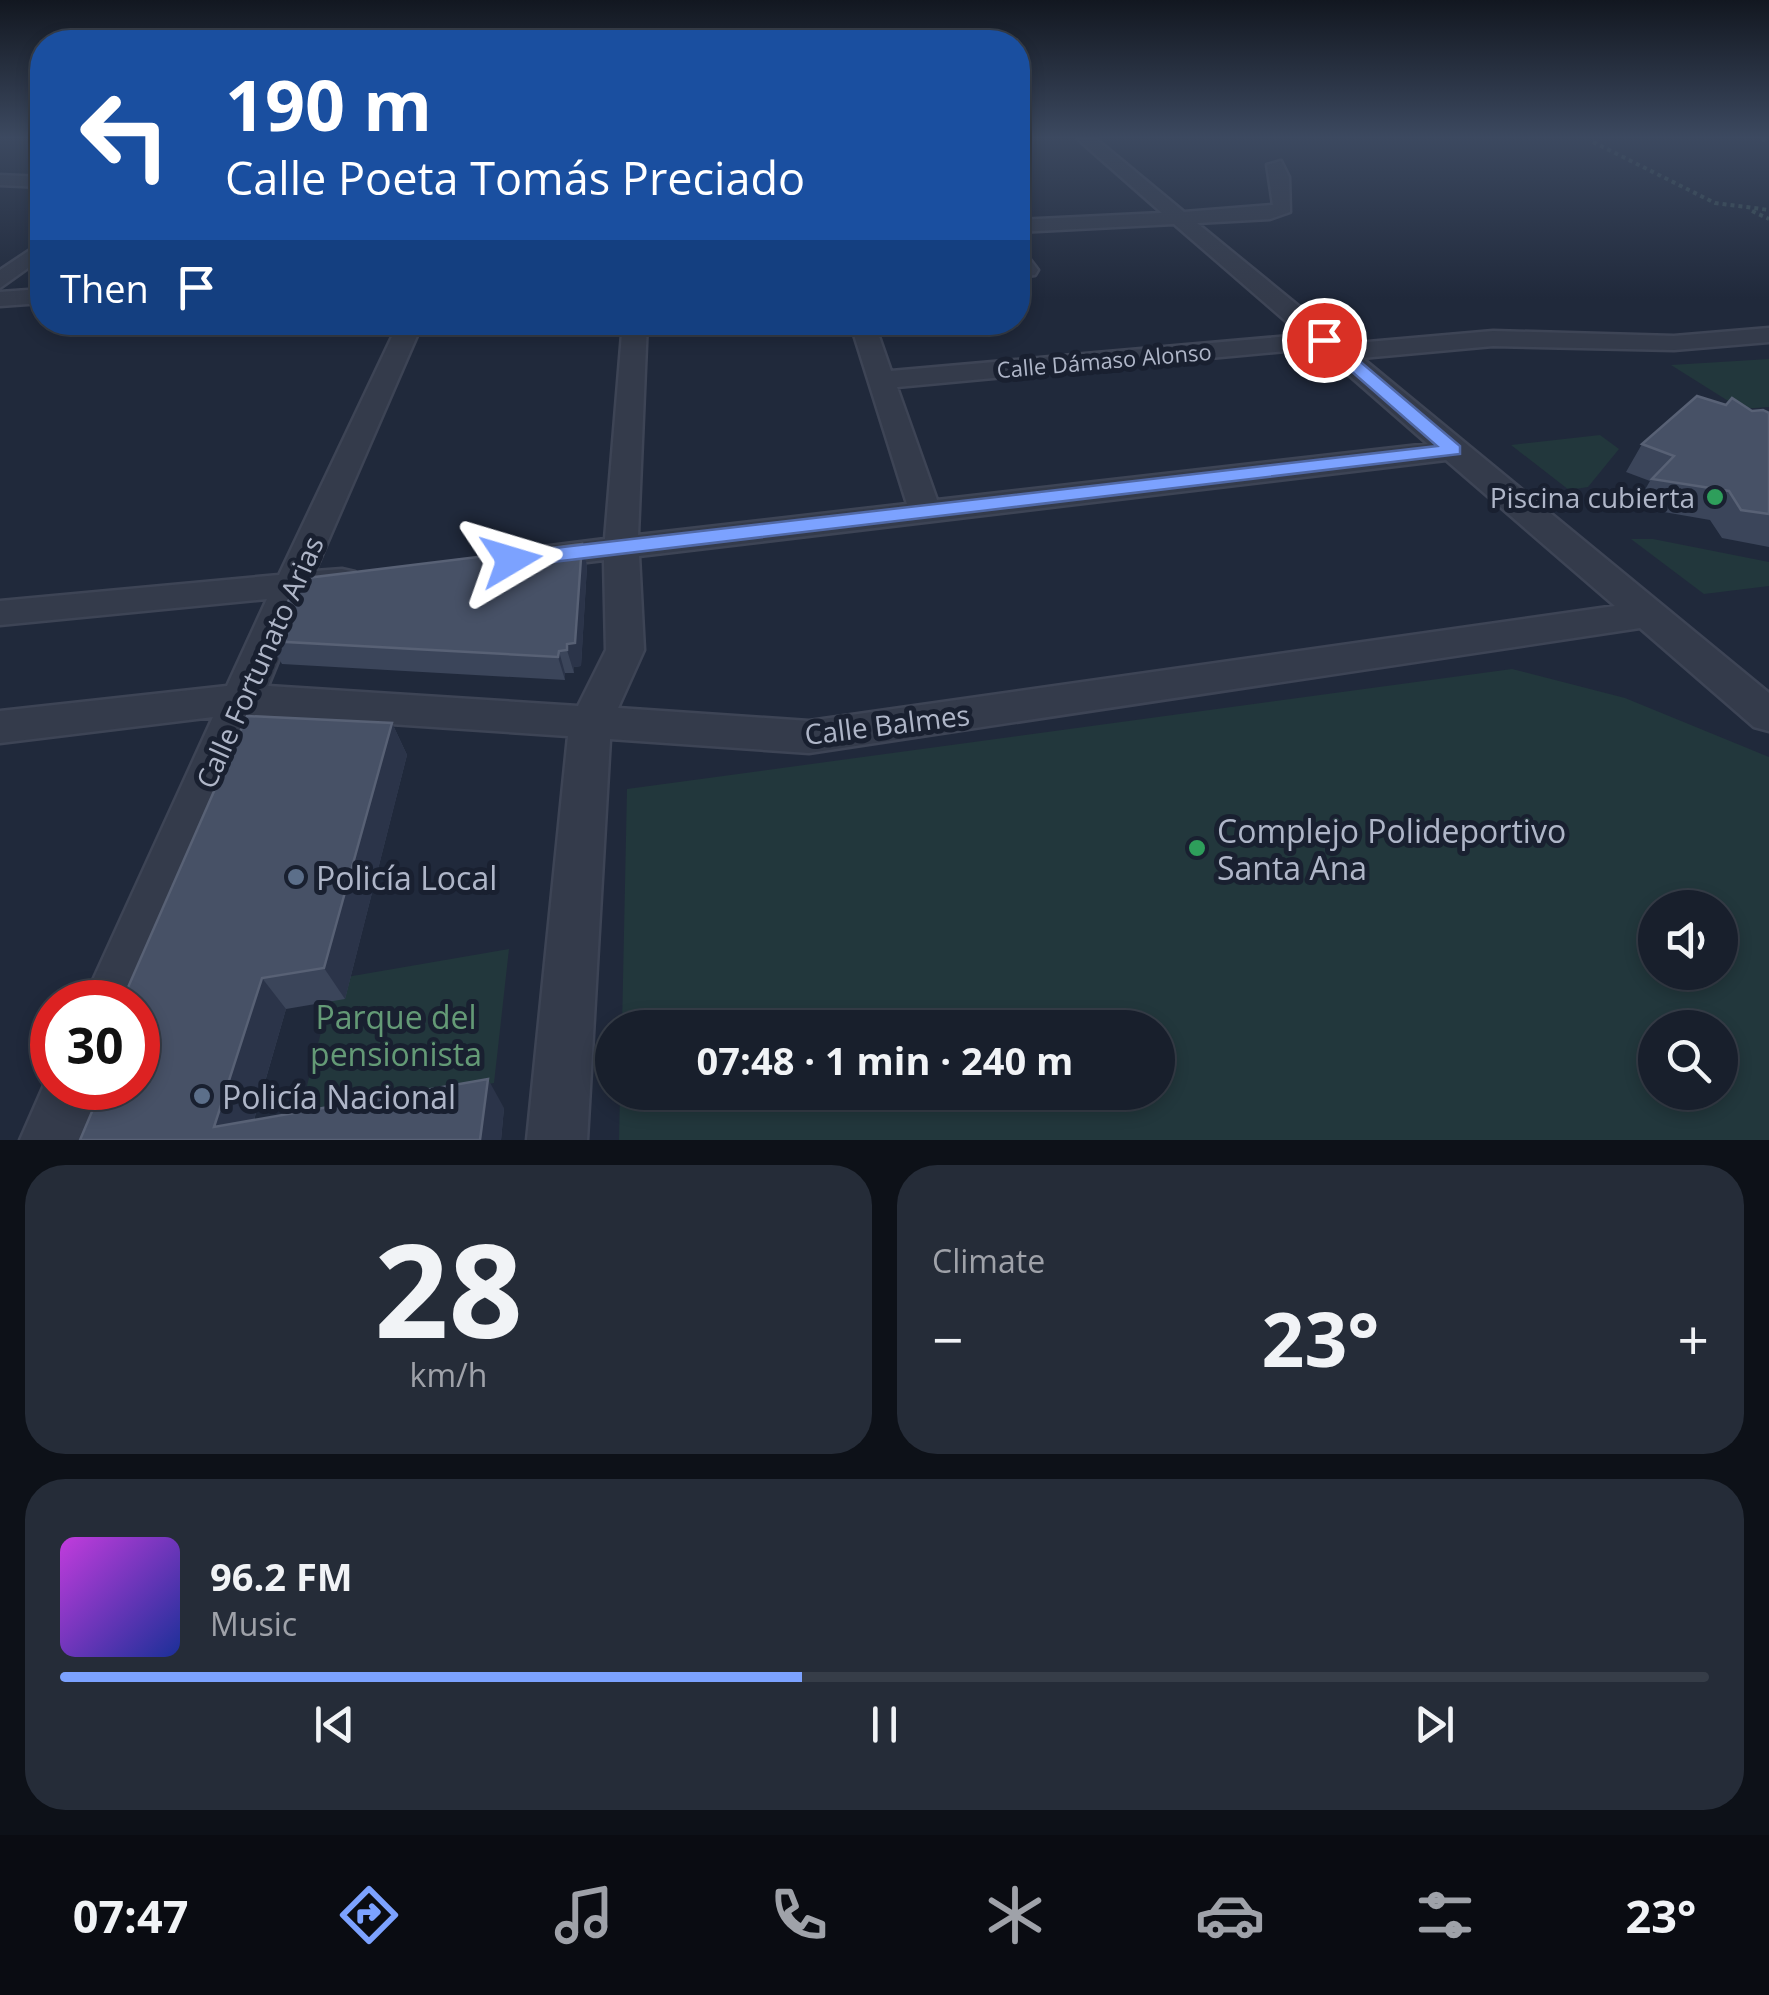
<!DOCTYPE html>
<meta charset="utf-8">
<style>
body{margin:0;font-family:"Open Sans",sans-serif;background:#252c38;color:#f1f3f6;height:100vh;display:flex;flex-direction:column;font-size:38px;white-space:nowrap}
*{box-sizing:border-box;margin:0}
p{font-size:32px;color:#9fa2a9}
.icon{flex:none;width:55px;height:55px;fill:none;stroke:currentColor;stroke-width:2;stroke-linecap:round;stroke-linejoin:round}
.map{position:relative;height:1140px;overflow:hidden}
.panel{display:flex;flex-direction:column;gap:25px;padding:25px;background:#0d1118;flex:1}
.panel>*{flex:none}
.top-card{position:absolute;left:30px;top:30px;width:1000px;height:305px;border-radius:40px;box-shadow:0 5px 15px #0003,0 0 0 2px #363d48;background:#1a4fa0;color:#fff;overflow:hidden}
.buttons{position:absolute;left:1638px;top:890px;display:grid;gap:20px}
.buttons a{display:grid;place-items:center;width:100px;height:100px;border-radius:50%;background:#181f2c;box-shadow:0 5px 15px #0003,0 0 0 2px #363d48;font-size:50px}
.speed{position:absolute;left:30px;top:980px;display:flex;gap:20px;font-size:50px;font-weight:700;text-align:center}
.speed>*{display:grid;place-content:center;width:130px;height:130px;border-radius:50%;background:#181f2c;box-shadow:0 5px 15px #0003,0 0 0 2px #363d48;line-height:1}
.speed .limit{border:15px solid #d22;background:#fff;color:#111}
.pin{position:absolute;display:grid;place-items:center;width:85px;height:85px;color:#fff;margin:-42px;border:5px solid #fff;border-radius:50%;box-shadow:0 2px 10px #0007}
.me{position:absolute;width:110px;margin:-55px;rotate:83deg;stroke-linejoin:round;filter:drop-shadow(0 0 8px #0008)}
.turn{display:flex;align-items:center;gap:35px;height:210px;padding:0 30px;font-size:45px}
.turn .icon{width:130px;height:130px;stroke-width:2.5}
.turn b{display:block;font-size:70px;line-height:85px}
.then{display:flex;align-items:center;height:95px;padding:0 30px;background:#0003;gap:20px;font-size:38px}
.big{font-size:75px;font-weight:700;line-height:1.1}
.panel .tile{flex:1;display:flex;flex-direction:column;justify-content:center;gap:15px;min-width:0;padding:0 35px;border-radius:40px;background:#252c38}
.panel .dial{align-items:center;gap:0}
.dial b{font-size:130px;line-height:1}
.song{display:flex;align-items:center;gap:30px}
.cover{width:120px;height:120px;border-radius:15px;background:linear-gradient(135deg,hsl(290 70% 55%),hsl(230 70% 35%))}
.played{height:10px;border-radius:5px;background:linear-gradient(90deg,#7ca2ff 45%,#363d48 45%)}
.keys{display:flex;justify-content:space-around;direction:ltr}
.heat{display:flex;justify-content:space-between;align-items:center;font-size:55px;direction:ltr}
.panel .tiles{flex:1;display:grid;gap:25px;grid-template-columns:1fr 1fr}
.tile:last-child{grid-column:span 2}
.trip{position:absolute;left:595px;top:1010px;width:580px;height:100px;border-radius:50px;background:#181f2c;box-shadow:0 5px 15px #0003,0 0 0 2px #363d48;font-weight:700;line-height:100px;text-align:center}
.tabs{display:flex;height:160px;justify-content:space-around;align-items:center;background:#0a0c12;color:#9fa2a9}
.tabs .icon{width:70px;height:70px}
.tabs .selected{color:#7ca2ff}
.tabs b{font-size:45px;color:#f1f3f6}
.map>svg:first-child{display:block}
.green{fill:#22373c;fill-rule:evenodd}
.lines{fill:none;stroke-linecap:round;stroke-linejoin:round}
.minor-casing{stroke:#3d4455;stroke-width:5}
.path{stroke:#3b5055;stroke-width:4;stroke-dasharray:4 4;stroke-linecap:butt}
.minor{fill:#343b4b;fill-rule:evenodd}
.wall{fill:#3b455a}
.shaded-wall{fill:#2b3449}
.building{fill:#475166;stroke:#586175;stroke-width:2.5}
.route{fill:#7ca2ff;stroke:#5169a6;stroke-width:2.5}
.leisure-dot{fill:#2e9e5b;stroke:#192030;stroke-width:4}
.service-dot{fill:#5c6f8a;stroke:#192030;stroke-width:4}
.labels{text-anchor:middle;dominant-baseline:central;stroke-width:10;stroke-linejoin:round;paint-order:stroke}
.far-street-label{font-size:22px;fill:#afb6c8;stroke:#192030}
.poi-label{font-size:28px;fill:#afb6c8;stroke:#192030;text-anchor:end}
.street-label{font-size:28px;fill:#afb6c8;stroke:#192030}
.near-poi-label{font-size:32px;fill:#afb6c8;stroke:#192030;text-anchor:start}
.near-park-label{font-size:32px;fill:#649a76;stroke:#192030}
</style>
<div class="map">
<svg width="1769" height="1140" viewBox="0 0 1769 1140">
<rect width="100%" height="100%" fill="#20293b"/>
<g class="green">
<path d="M1769 359V407L1741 409 1671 365Z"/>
<path d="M1600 435 1619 449 1588 487 1569 490 1511 445Z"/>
<path d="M1631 539H1653L1769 562V586L1704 594Z"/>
<path d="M1512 669 1625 698 1769 757V1140H619L620 1093 1158 1092V1028L622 1027 627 789ZM1655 908H1720V972H1655ZM1655 1028H1720V1092H1655Z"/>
<path d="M509 949 494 1083 299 1116 335 979Z"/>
</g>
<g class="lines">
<defs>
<g id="minor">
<path d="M1078 139H1096L1184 212 1273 205 1267 165 1281 161 1289 177 1290 212 1270 219 1197 223 1345 344 1493 331 1674 336 1769 328V342L1674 350 1493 346 1362 358 1769 693V731L1754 727 1640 628 809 753 610 739 587 1140H527L568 736 256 715 137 1002H83L213 717 0 743V711L227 686 267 599 0 625V601L279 575 399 322H423L315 571 342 569 355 572 360 580 355 588 305 595 268 686 578 706 606 650 604 560 538 568 526 565 521 557 526 549 605 539 623 322H647L638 535 907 504 850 322H874L891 371 1302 335 1174 224 1018 232V220L1162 213ZM1318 348 1428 444 937 500 897 387ZM1446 460 1615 606 809 721 618 708 644 650 639 556Z"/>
<path d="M0 175 42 177V187L0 185Z"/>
<path d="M42 242V258L0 288V270Z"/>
<path d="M1018 251 1025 253 1038 270 1035 275 1018 277Z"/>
<path d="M42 289V303L0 306V292Z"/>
<path d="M52 1067V1088H102L80 1140H20Z"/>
</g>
</defs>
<use href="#minor" class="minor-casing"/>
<g class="path">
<path d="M1762 139 1769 142"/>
<path d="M1593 142 1715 203 1769 210"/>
<path d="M1752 211 1769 219"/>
</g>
<use href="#minor" class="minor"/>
</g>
<g class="wall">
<path d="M1752 411 1769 413V547L1722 538 1710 520 1635 507 1650 481 1626 472 1642 444Z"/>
<path d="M582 544 587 566 581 666 574 667V673H565V680L282 664 269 641Z"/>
<path d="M392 723 407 755 345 999 286 1009 254 1120 504 1108 501 1140H80L138 1002H124L122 1001Z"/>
</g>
<g class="shaded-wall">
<path d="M582 544 587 566 581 666 574 667V673L567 650Z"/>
<path d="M559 651 565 673V680L558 657Z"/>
<path d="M392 723 407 755 345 999 324 968Z"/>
<path d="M262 978 286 1009 248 1140 214 1127Z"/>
<path d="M488 1079 504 1108 501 1140H480Z"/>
</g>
<g class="building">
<path d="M1697 396 1726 405 1732 398 1752 411 1763 410 1769 413V514L1741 510 1729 491 1652 479 1674 456 1642 444Z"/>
<path d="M582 544 575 643 567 644V650L559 651 558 657 269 641 299 579Z"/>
<path d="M247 716 392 723 324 968 262 978 214 1127 488 1079 480 1140H80L102 1088H138L137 1002 139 998 122 1001Z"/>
</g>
<linearGradient id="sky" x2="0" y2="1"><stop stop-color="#121720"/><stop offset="0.46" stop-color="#3c4960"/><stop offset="1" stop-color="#3c4960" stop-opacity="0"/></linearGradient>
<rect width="1769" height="299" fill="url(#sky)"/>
<path class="route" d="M1319 336H1330L1460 446V454L511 567 500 560 511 553 1437 446 1319 343Z"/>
<g class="leisure-dot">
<circle cx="1715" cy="497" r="10"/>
<circle cx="1197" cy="848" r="10"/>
</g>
<g class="service-dot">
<circle cx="296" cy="877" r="10"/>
<circle cx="202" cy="1096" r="10"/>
</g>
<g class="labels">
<g class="far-street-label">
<text transform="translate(1104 360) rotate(-5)">Calle Dámaso Alonso</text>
</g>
<g class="poi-label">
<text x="1695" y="497">Piscina cubierta</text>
</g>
<g class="street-label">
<text transform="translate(259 662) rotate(-66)">Calle Fortunato Arias</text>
<text transform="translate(887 724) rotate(-7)">Calle Balmes</text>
</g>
<g class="near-poi-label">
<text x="1217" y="830">Complejo Polideportivo<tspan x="1217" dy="37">Santa Ana</tspan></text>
<text x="316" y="877">Policía Local</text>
<text x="222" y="1096">Policía Nacional</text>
</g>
<g class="near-park-label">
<text x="396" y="1016">Parque del<tspan x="396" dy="37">pensionista</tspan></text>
</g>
</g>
</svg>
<div class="buttons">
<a><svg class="icon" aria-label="sound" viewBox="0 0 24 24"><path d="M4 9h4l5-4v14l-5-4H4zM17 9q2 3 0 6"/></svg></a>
<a><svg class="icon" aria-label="search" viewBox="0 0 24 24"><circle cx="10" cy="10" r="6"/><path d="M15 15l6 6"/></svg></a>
</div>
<div class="speed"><div class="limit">30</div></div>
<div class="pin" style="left:1324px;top:340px;background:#d93025"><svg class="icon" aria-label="arrive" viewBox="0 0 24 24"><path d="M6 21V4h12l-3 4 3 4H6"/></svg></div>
<svg class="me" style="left:511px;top:560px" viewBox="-20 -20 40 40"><path d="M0-17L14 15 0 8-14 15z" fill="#7ca2ff" stroke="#fff" stroke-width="4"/></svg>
<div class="trip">07:48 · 1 min · 240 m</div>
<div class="top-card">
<div class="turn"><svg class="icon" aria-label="left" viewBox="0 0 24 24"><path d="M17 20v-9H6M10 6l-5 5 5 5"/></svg><div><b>190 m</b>Calle Poeta Tomás Preciado</div></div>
<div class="then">Then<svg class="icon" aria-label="arrive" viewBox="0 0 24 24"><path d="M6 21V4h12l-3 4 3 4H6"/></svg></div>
</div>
</div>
<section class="panel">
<div class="tiles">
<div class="tile dial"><b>28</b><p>km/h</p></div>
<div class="tile"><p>Climate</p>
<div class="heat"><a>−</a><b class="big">23°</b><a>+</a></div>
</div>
<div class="tile">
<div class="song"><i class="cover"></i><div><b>96.2 FM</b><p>Music</p></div></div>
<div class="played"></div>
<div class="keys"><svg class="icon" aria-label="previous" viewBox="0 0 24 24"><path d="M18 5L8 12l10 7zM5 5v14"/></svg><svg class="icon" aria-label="pause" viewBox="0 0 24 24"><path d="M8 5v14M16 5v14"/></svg><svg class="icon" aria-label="next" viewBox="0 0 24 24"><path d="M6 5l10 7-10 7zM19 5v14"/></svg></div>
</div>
</div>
</section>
<nav class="tabs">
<b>07:47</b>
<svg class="icon selected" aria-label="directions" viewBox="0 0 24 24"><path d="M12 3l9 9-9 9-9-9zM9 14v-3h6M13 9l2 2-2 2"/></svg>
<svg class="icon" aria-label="music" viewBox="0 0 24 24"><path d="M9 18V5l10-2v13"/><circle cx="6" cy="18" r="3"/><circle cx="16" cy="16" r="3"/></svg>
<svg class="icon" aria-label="phone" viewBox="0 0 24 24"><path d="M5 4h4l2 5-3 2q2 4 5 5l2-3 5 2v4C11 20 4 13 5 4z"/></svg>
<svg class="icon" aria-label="climate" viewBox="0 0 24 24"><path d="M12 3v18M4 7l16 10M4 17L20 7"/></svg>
<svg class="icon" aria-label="car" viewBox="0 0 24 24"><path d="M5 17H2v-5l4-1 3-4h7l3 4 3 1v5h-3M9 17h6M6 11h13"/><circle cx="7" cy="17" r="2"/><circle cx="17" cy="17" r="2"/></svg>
<svg class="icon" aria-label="filters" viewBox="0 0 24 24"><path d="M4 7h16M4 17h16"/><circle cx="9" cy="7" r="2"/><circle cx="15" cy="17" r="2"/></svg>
<b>23°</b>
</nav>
